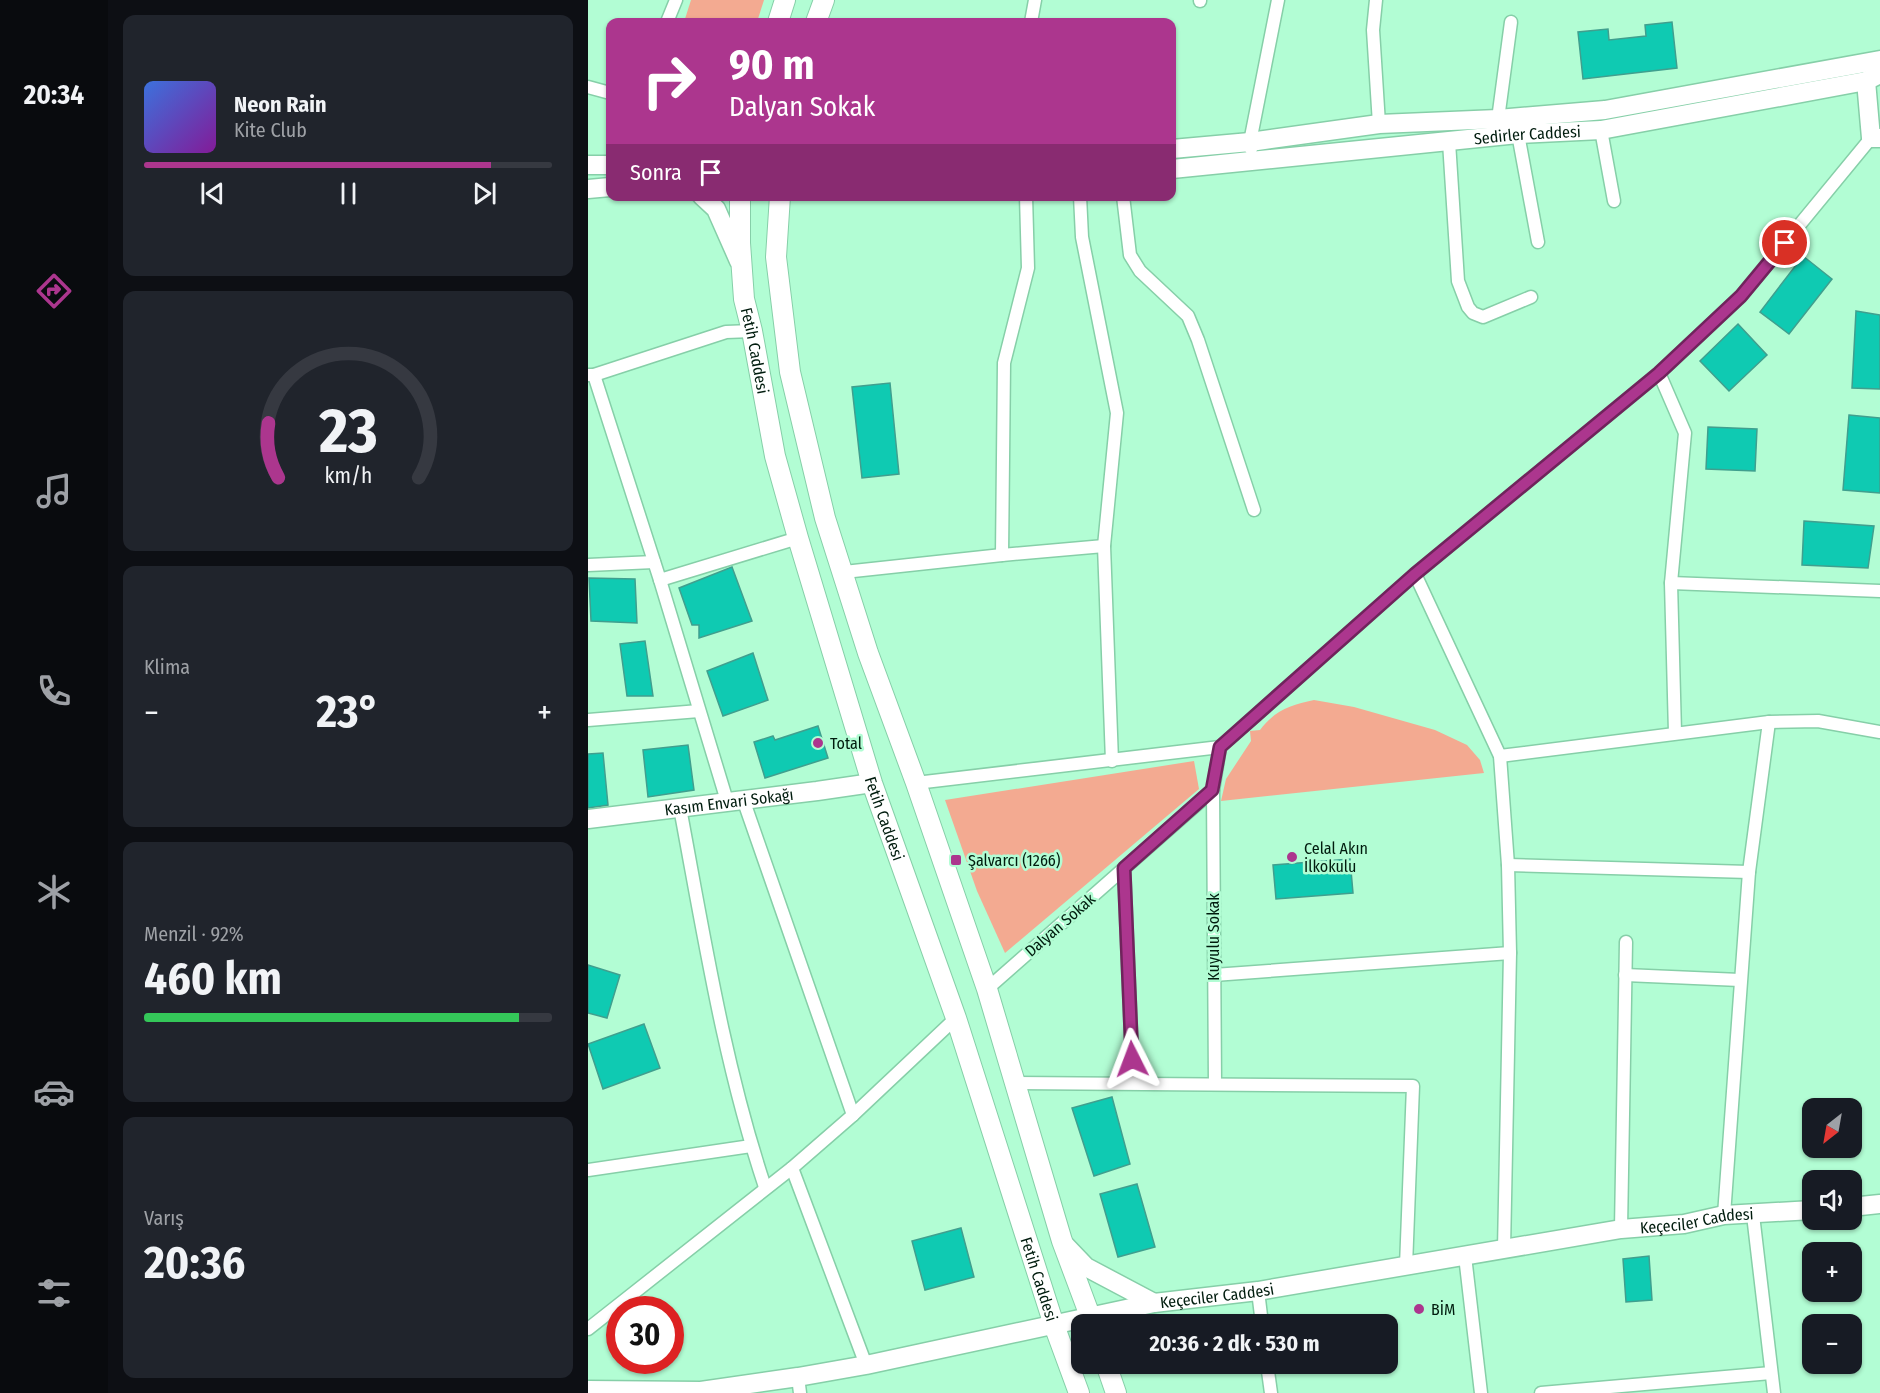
<!DOCTYPE html>
<html lang="tr">
<meta charset="utf-8">
<style>
body{margin:0;font-family:"Fira Sans Condensed",sans-serif;background:#20242c;color:#f1f3f6;height:100vh;display:flex;flex-direction:column;font-size:22px;white-space:nowrap}
*{box-sizing:border-box;margin:0}
p{font-size:20px;color:#9ea1a6}
.icon{flex:none;width:33px;height:33px;fill:none;stroke:currentColor;stroke-width:2;stroke-linecap:round;stroke-linejoin:round}
.map{position:relative;flex:1;overflow:hidden}
.side{display:flex;flex-direction:column;gap:15px;padding:15px;background:#0d0f14;width:480px}
.side>*{flex:none}
.hud{position:absolute;left:18px;top:18px;width:570px;height:183px;border-radius:12px;box-shadow:0 2px 4px #0004;background:#ac368e;color:#fff;overflow:hidden}
.needle{width:39px;rotate:211deg}
.tools{position:absolute;left:1214px;top:1098px;display:grid;gap:12px}
.tools a{display:grid;place-items:center;width:60px;height:60px;border-radius:12px;background:#171b24;box-shadow:0 2px 4px #0004;font-size:30px}
.speed{position:absolute;left:18px;top:1296px;display:flex;gap:12px;font-size:30px;font-weight:700;text-align:center}
.speed>*{display:grid;place-content:center;width:78px;height:78px;border-radius:50%;background:#171b24;box-shadow:0 2px 4px #0004;line-height:1}
.speed .limit{border:9px solid #d22;background:#fff;color:#111}
.pin{position:absolute;display:grid;place-items:center;width:51px;height:51px;color:#fff;margin:-26px;border:3px solid #fff;border-radius:50%;box-shadow:0 2px 6px #0007}
.me{position:absolute;width:66px;margin:-33px;rotate:357deg;stroke-linejoin:round;filter:drop-shadow(0 0 4px #0008)}
.turn{display:flex;align-items:center;gap:21px;height:126px;padding:0 24px;font-size:27px}
.turn .icon{width:78px;height:78px;stroke-width:2.5}
.turn b{display:block;font-size:42px;line-height:51px}
.then{display:flex;align-items:center;height:57px;padding:0 24px;background:#0003;gap:12px;font-size:22px}
.big{font-size:45px;font-weight:700;line-height:1.1}
.side .tile{flex:1;display:flex;flex-direction:column;justify-content:center;gap:9px;min-width:0;padding:0 21px;border-radius:12px;background:#20242c}
.side .dial{align-items:center;gap:0}
.dial svg{height:156px;overflow:visible;fill:none;stroke:#363941;stroke-width:7;stroke-linecap:round;text-anchor:middle}
.dial text{fill:#f1f3f6;stroke:none}
.song{display:flex;align-items:center;gap:18px}
.cover{width:72px;height:72px;border-radius:9px;background:linear-gradient(135deg,hsl(220 70% 55%),hsl(290 70% 35%))}
.played{height:6px;border-radius:3px;background:linear-gradient(90deg,#ac368e 85%,#363941 85%)}
.keys{display:flex;justify-content:space-around;direction:ltr}
.heat{display:flex;justify-content:space-between;align-items:center;font-size:33px;direction:ltr}
.charge{height:9px;border-radius:4px;background:linear-gradient(90deg,#34c759 92%,#363941 0)}
.trip{position:absolute;left:483px;top:1314px;width:327px;height:60px;border-radius:12px;background:#171b24;box-shadow:0 2px 4px #0004;font-weight:700;line-height:60px;text-align:center}
main{display:flex;flex:1;min-height:0}
.menu{display:flex;flex-direction:column;width:108px;justify-content:space-around;align-items:center;background:#090b0e;color:#9ea1a6}
.menu .icon{width:42px;height:42px}
.menu .on{color:#ac368e}
.menu b{font-size:27px;color:#f1f3f6}
.map>svg:first-child{display:block}
.green{fill:#f3aa91}
.building{fill:#0fcab2;stroke:#409f8e;stroke-width:1.5}
.lines{fill:none;stroke-linecap:round;stroke-linejoin:round}
.street-casing{stroke:#86cfa8;stroke-width:15}
.secondary-casing{stroke:#86cfa8;stroke-width:21}
.primary-casing{stroke:#86cfa8;stroke-width:22}
.street{stroke:#fff;stroke-width:12}
.secondary{stroke:#fff;stroke-width:18}
.primary{stroke:#fff;stroke-width:20}
.route-casing{stroke:#70235c;stroke-width:15}
.route{stroke:#ac368e;stroke-width:10}
.poi-dot{fill:#ac368e;stroke:#b2fdd4;stroke-width:2}
.labels{text-anchor:middle;dominant-baseline:central;stroke-width:5;stroke-linejoin:round;paint-order:stroke}
.street-label{font-size:16px;fill:#001c0e;stroke:#b2fdd4}
.poi-label{font-size:16px;fill:#001c0e;stroke:#b2fdd4;text-anchor:start}
</style>
<main>
<nav class="menu">
<b>20:34</b>
<svg class="icon on" aria-label="directions" viewBox="0 0 24 24"><path d="M12 3l9 9-9 9-9-9zM9 14v-3h6M13 9l2 2-2 2"/></svg>
<svg class="icon" aria-label="music" viewBox="0 0 24 24"><path d="M9 18V5l10-2v13"/><circle cx="6" cy="18" r="3"/><circle cx="16" cy="16" r="3"/></svg>
<svg class="icon" aria-label="phone" viewBox="0 0 24 24"><path d="M5 4h4l2 5-3 2q2 4 5 5l2-3 5 2v4C11 20 4 13 5 4z"/></svg>
<svg class="icon" aria-label="climate" viewBox="0 0 24 24"><path d="M12 3v18M4 7l16 10M4 17L20 7"/></svg>
<svg class="icon" aria-label="car" viewBox="0 0 24 24"><path d="M5 17H2v-5l4-1 3-4h7l3 4 3 1v5h-3M9 17h6M6 11h13"/><circle cx="7" cy="17" r="2"/><circle cx="17" cy="17" r="2"/></svg>
<svg class="icon" aria-label="filters" viewBox="0 0 24 24"><path d="M4 7h16M4 17h16"/><circle cx="9" cy="7" r="2"/><circle cx="15" cy="17" r="2"/></svg>
</nav>
<section class="side">
<div class="tile">
<div class="song"><i class="cover"></i><div><b>Neon Rain</b><p>Kite Club</p></div></div>
<div class="played"></div>
<div class="keys"><svg class="icon" aria-label="previous" viewBox="0 0 24 24"><path d="M18 5L8 12l10 7zM5 5v14"/></svg><svg class="icon" aria-label="pause" viewBox="0 0 24 24"><path d="M8 5v14M16 5v14"/></svg><svg class="icon" aria-label="next" viewBox="0 0 24 24"><path d="M6 5l10 7-10 7zM19 5v14"/></svg></div>
</div>
<div class="tile dial"><svg viewBox="0 0 100 80">
<path d="M14 69A42 42 0 1 1 86 69"/>
<path d="M14 69A42 42 0 0 1 9 41" stroke="#ac368e"/>
<text x="50" y="56" font-size="32" font-weight="700">23</text>
<text x="50" y="72" font-size="11">km/h</text>
</svg></div>
<div class="tile"><p>Klima</p>
<div class="heat"><a>−</a><b class="big">23°</b><a>+</a></div>
</div>
<div class="tile"><p>Menzil · 92%</p><b class="big">460 km</b><div class="charge"></div></div>
<div class="tile"><p>Varış</p><b class="big">20:36</b></div>
</section>
<div class="map">
<svg width="1292" height="1393" viewBox="0 0 1292 1393">
<rect width="100%" height="100%" fill="#b2fdd4"/>
<g class="green">
<path d="M103 0H176L169 22H96Z"/>
<path d="M726 700 766 707 847 730 879 745 892 760 896 773 633 801 638 779 663 741 662 731 672 730C687 710 703 705 726 700Z"/>
<path d="M606 761 611 789 417 953 389 891 357 800Z"/>
</g>
<g class="building">
<path d="M1084 22 1089 68 995 79 990 32 1020 29 1021 40 1058 36 1057 25Z"/>
<path d="M1215 256 1244 279 1201 334 1172 312Z"/>
<path d="M1268 311 1292 315V389L1264 388Z"/>
<path d="M1150 324 1179 355 1141 391 1112 361Z"/>
<path d="M302 383 311 474 274 478 264 387Z"/>
<path d="M1261 415 1292 418V493L1255 490Z"/>
<path d="M1120 427 1169 429 1167 471 1118 469Z"/>
<path d="M1216 521 1286 526 1280 568 1214 565Z"/>
<path d="M144 567 164 621 111 638V625H104L91 588Z"/>
<path d="M1 578 47 579 49 623 3 621Z"/>
<path d="M57 641 65 696H39L32 644Z"/>
<path d="M165 653 180 700 135 716 119 671Z"/>
<path d="M230 726 240 758 177 778 166 742 185 736 187 740Z"/>
<path d="M100 745 106 790 60 797 55 750Z"/>
<path d="M15 753 20 805 0 808V754Z"/>
<path d="M762 859 765 893 688 899 685 865Z"/>
<path d="M0 965 32 975 19 1018 0 1013Z"/>
<path d="M56 1024 72 1068 15 1089 0 1044Z"/>
<path d="M524 1097 542 1164 506 1176 484 1108Z"/>
<path d="M549 1184 567 1247 530 1257 512 1194Z"/>
<path d="M373 1228 386 1277 337 1290 324 1241Z"/>
<path d="M1061 1256 1064 1300 1038 1302 1035 1259Z"/>
</g>
<g class="lines">
<defs>
<g id="street">
<path d="M788 0 785 30 791 124"/>
<path d="M612 1V0"/>
<path d="M79 22 88 0"/>
<path d="M443 22 447 0"/>
<path d="M0 87 22 93"/>
<path d="M910 119 923 22"/>
<path d="M1013 130 1026 201"/>
<path d="M930 134 950 242"/>
<path d="M861 142 870 281 880 307 885 313 895 317 943 297"/>
<path d="M663 149 662 142 690 0"/>
<path d="M492 196 494 237 529 413 516 546 524 761"/>
<path d="M535 196 542 255 552 271 600 316 610 340 666 510"/>
<path d="M1071 373 1097 433 1083 583 1087 733"/>
<path d="M0 375H6L138 332 164 331"/>
<path d="M6 375 72 580 139 801"/>
<path d="M414 555 416 363 440 268 438 196"/>
<path d="M0 565 66 562"/>
<path d="M256 572 414 555 516 546"/>
<path d="M827 574 912 756 920 865 922 953 916 1249"/>
<path d="M72 580 210 538"/>
<path d="M1083 583 1292 591"/>
<path d="M0 720 111 711"/>
<path d="M912 756 1181 722 1230 721 1292 732"/>
<path d="M328 783 632 747"/>
<path d="M625 790 627 1084"/>
<path d="M155 799 265 1115"/>
<path d="M92 808C116 936 136 1064 177 1187"/>
<path d="M920 865 1161 872"/>
<path d="M536 868 545 1083"/>
<path d="M626 975 922 953"/>
<path d="M1037 975 1152 980"/>
<path d="M399 989 625 790 632 747 827 574 1071 373 1153 296 1283 138"/>
<path d="M427 1083 825 1086 818 1266"/>
<path d="M204 1168 278 1365"/>
<path d="M0 1170 163 1146"/>
<path d="M1136 1215 1161 872 1181 722"/>
<path d="M1165 1215 1186 1393"/>
<path d="M1033 1229 1038 942"/>
<path d="M877 1256 893 1393"/>
<path d="M670 1291 674 1324"/>
<path d="M0 1329 204 1168 265 1115 368 1018"/>
<path d="M679 1364 683 1393"/>
<path d="M210 1377 212 1393"/>
<path d="M953 1393 1183 1373"/>
</g>
<g id="secondary">
<path d="M1278 81 1283 138H1292"/>
<path d="M584 149 662 142 791 124 910 119 1017 110 1292 60"/>
<path d="M0 165H22"/>
<path id="s1" d="M584 169 930 134 1013 130 1278 81 1292 74"/>
<path d="M0 189 22 187"/>
<path d="M114 196 128 209 151 261"/>
<path id="s2" d="M0 819 229 791 284 783"/>
<path d="M1263 1207 1292 1204"/>
<path d="M476 1244 498 1267 566 1303"/>
<path id="s3" d="M0 1390 113 1391 210 1377 278 1365 566 1303 670 1291 1033 1229 1096 1224 1136 1215 1224 1210"/>
</g>
<g id="primary">
<path d="M190 22 197 0"/>
<path d="M228 22 236 0"/>
<path id="s4" d="M152 196V243L156 299 164 331 187 456 210 538 284 783 368 1018 466 1325 491 1393"/>
<path d="M192 196 188 257 202 372 237 518 280 653 328 783 399 989 474 1241 505 1324"/>
<path d="M518 1364 528 1393"/>
</g>
</defs>
<use href="#street" class="street-casing"/>
<use href="#secondary" class="secondary-casing"/>
<use href="#primary" class="primary-casing"/>
<use href="#street" class="street"/>
<use href="#secondary" class="secondary"/>
<use href="#primary" class="primary"/>
</g>
<g class="lines">
<defs>
<path id="route" d="M544 1059 536 868 624 790 632 747 827 574 1071 373 1153 296 1197 243"/>
</defs>
<use href="#route" class="route-casing"/>
<use href="#route" class="route"/>
</g>
<g class="poi-dot">
<circle cx="230" cy="743" r="6"/>
<circle cx="704" cy="857" r="6"/>
<rect x="362" y="854" width="12" height="12" rx="3"/>
<circle cx="831" cy="1309" r="6"/>
</g>
<g class="labels">
<g class="street-label">
<text stroke="none"><textPath href="#s1" startOffset="357">Sedirler Caddesi</textPath></text>
<text stroke="none"><textPath href="#s4" startOffset="156">Fetih Caddesi</textPath></text>
<text stroke="none"><textPath href="#s2" startOffset="142">Kasım Envari Sokağı</textPath></text>
<text stroke="none"><textPath href="#s4" startOffset="642">Fetih Caddesi</textPath></text>
<text transform="translate(472 925) rotate(-41)">Dalyan Sokak</text>
<text transform="translate(625 937) rotate(-90)">Kuyulu Sokak</text>
<text stroke="none"><textPath href="#s3" startOffset="1124">Keçeciler Caddesi</textPath></text>
<text stroke="none"><textPath href="#s4" startOffset="1128">Fetih Caddesi</textPath></text>
<text stroke="none"><textPath href="#s3" startOffset="638">Keçeciler Caddesi</textPath></text>
</g>
<g class="poi-label">
<text x="242" y="743">Total</text>
<text x="716" y="848">Celal Akın<tspan x="716" dy="18">İlkokulu</tspan></text>
<text x="380" y="860">Şalvarcı (1266)</text>
<text x="843" y="1309">BİM</text>
</g>
</g>
</svg>
<div class="tools">
<a><svg class="needle" viewBox="-14 -14 28 28"><path d="M0-13l5 13h-10z" fill="#e53935"/><path d="M0 13l5-13h-10z" fill="#9ea1a6"/></svg></a>
<a><svg class="icon" aria-label="sound" viewBox="0 0 24 24"><path d="M4 9h4l5-4v14l-5-4H4zM17 9q2 3 0 6"/></svg></a>
<a>+</a>
<a>−</a>
</div>
<div class="speed"><div class="limit">30</div></div>
<div class="pin" style="left:1197px;top:243px;background:#d93025"><svg class="icon" aria-label="arrive" viewBox="0 0 24 24"><path d="M6 21V4h12l-3 4 3 4H6"/></svg></div>
<svg class="me" style="left:544px;top:1059px" viewBox="-20 -20 40 40"><path d="M0-17L14 15 0 8-14 15z" fill="#ac368e" stroke="#fff" stroke-width="4"/></svg>
<div class="trip">20:36 · 2 dk · 530 m</div>
<div class="hud">
<div class="turn"><svg class="icon" aria-label="right" viewBox="0 0 24 24"><path d="M7 20v-9h11M14 6l5 5-5 5"/></svg><div><b>90 m</b>Dalyan Sokak</div></div>
<div class="then">Sonra<svg class="icon" aria-label="arrive" viewBox="0 0 24 24"><path d="M6 21V4h12l-3 4 3 4H6"/></svg></div>
</div>
</div>
</main>
